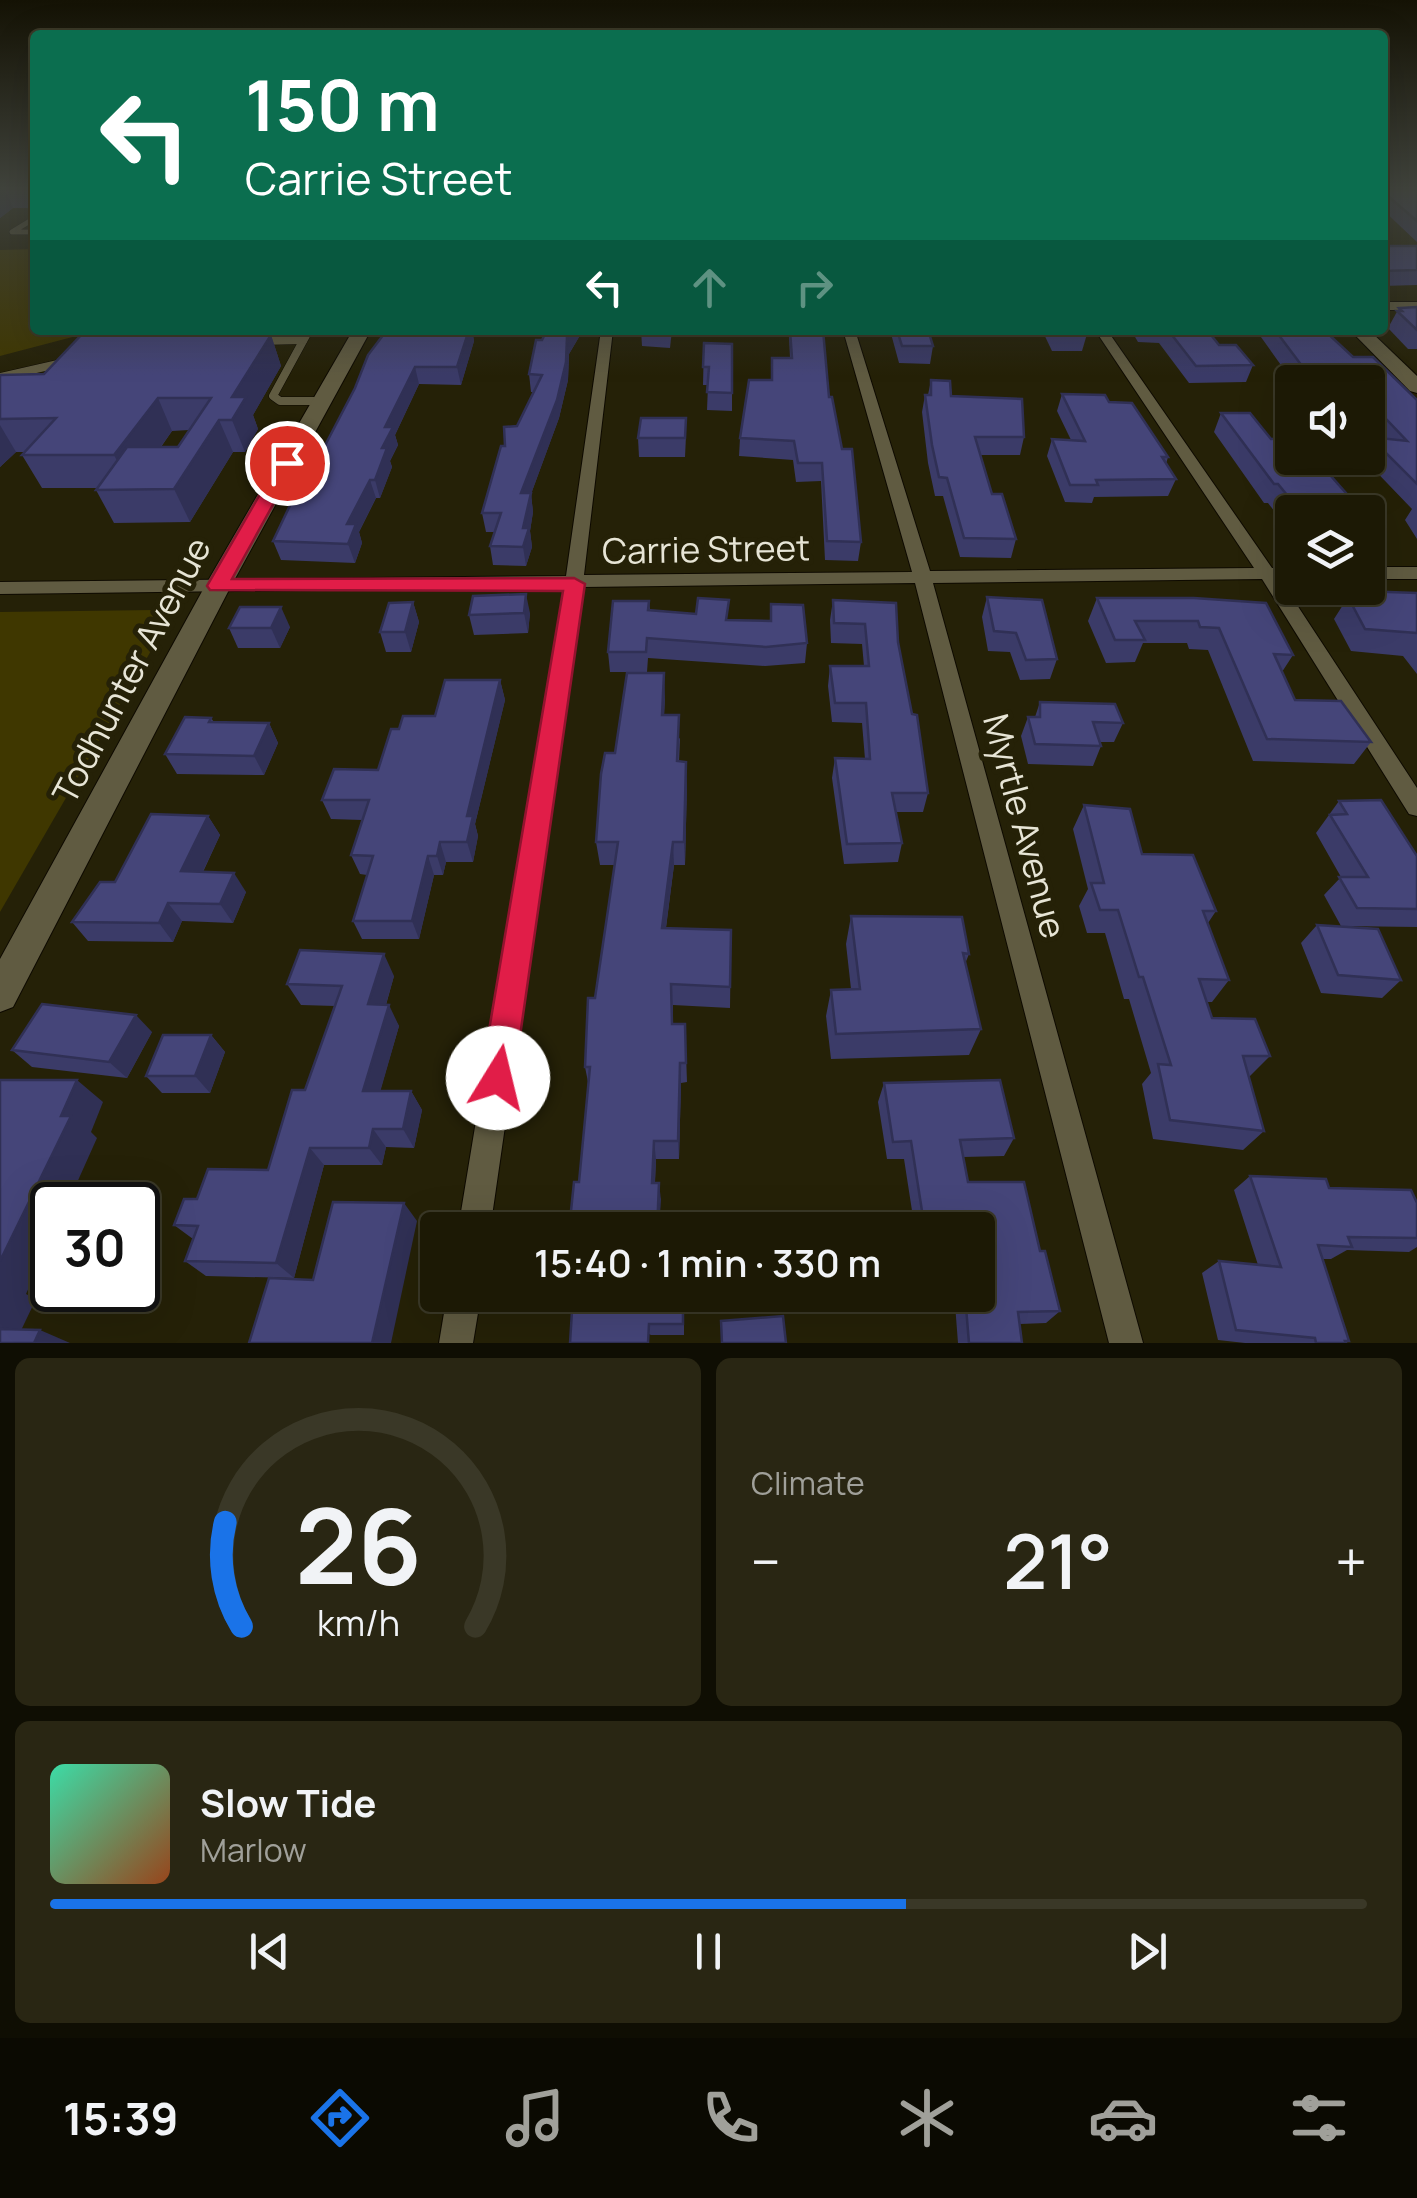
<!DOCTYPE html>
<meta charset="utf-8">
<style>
body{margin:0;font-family:Manrope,sans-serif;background:#292613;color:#f1f3f6;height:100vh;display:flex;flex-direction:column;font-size:38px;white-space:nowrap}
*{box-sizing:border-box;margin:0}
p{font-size:32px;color:#a0a09a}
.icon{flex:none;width:55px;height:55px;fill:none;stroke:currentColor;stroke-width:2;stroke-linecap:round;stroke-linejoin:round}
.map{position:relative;height:1343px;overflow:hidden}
.side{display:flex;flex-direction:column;gap:15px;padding:15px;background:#0f0e03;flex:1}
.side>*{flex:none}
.top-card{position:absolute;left:30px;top:30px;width:1358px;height:305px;border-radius:10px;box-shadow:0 10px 40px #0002,0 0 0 2px #3a3827;background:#0b6e4f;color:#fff;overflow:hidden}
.tools{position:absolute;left:1275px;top:365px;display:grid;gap:20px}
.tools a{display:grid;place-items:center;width:110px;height:110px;border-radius:10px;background:#1c1905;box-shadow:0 10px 40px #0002,0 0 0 2px #3a3827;font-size:50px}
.speed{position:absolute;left:30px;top:1182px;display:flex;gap:20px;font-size:50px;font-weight:700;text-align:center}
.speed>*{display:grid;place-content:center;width:130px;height:130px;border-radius:50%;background:#1c1905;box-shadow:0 10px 40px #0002,0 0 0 2px #3a3827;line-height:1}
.speed .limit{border:5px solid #111;border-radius:15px;background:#fff;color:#111}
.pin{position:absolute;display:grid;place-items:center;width:85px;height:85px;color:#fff;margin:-42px;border:5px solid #fff;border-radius:50%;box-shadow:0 2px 10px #0007}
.me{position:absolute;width:110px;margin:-55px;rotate:9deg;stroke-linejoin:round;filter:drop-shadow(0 0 8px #0008)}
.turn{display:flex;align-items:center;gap:35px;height:210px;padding:0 50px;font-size:45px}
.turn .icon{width:130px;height:130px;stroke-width:2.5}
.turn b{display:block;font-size:70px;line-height:85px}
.lanes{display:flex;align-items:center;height:95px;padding:0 50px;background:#0003;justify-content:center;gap:50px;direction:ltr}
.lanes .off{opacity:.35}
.big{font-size:75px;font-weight:600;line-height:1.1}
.side .widget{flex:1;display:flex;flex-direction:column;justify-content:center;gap:15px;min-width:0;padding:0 35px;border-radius:15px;background:#292613}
.side .dial{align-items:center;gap:0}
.dial svg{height:260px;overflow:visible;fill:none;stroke:#3a3827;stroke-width:7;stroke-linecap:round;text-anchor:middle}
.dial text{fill:#f1f3f6;stroke:none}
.song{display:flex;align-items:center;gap:30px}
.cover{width:120px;height:120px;border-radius:15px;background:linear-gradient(135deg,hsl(160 70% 55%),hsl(20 70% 35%))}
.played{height:10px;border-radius:5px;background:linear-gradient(90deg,#1a73e8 65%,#3a3827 65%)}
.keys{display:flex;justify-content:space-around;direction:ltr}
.heat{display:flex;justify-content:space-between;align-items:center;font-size:55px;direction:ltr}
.side .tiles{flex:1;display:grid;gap:15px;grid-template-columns:1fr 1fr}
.widget:last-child{grid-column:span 2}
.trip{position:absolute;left:420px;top:1212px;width:575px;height:100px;border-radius:10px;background:#1c1905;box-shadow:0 10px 40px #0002,0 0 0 2px #3a3827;font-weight:600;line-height:100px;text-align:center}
.dock{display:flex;height:160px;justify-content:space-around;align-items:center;background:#0b0a02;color:#a0a09a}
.dock .icon{width:70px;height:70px}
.dock .active{color:#1a73e8}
.dock b{font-size:45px;color:#f1f3f6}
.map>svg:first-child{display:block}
.green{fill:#3f3700}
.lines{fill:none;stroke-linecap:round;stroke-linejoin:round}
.lane-far1-casing{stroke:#0e0a00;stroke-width:6}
.lane-casing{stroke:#0e0a00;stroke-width:9}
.street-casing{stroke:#0e0a00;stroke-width:2}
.secondary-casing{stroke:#0e0a00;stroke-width:2}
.lane-far1{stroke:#605b41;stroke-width:5}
.lane{stroke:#605b41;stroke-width:8}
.street{fill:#605b41;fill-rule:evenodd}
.secondary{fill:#605b41;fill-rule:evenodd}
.wall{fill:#3b3b68;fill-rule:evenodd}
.shaded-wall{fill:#303055}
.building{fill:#454579;stroke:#303055;stroke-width:2.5}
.route{fill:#e11d48;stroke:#92132f;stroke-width:2.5}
.labels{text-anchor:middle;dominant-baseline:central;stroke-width:10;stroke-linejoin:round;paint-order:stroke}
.street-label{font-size:35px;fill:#e7e5d6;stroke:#252107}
</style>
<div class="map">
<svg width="1417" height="1343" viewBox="0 0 1417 1343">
<rect width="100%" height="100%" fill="#252107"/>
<g class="green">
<path d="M35 249V330H323L321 333 84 334 0 356V250Z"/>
<path d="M154 610 165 616 163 630 0 912V612Z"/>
</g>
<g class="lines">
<defs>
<path id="lane-far1" d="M35 218 12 232H35"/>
<g id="lane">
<path d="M309 330 273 396 280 401H321"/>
<path d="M259 341 303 340"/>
<path d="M0 377 58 364"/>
</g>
<g id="street">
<rect x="1382" y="302" width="35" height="8"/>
<path d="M601 330H613L584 575 912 572 843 330H855L930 571 1254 568 1095 330H1107L1272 568 1292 567V579H1280L1417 788V816L1409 814 1262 579 933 583 1143 1343H1109L915 583 583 587 490 1230H458L564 587 0 594V582L566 576Z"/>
<rect x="1368" y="567" width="49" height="12"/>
<path d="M447 1295H481L473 1343H439Z"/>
</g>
<g id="secondary">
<path d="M353 330H371L231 586 13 1007 0 1012V959L205 586Z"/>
<path d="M1350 330H1369L1417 376V393L1410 391Z"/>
</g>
</defs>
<use href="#lane-far1" class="lane-far1-casing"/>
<use href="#lane" class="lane-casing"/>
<use href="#street" class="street-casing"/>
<use href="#secondary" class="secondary-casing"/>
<use href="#lane-far1" class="lane-far1"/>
<use href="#lane" class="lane"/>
<use href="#street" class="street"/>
<use href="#secondary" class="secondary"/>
</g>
<g class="wall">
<path d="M0 188H35V208H13L0 218Z"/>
<path d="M1382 188H1417V242L1382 209Z"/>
<path d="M1382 246H1417V285L1382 286Z"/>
<path d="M1417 307V349H1408L1388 328 1399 308Z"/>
<path d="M86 330H265L267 335H271L281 366 253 415 258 429 245 452H233L190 522 114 523 96 490 97 488H42L22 455 25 452H16L0 467V375L44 374ZM189 430 178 447H161L172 431Z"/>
<path d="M387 330H472L474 341 461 385 419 384 395 435 398 445 390 461 392 467 380 498H376L359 532 362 543 355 563 281 560 273 541 309 476Z"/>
<path d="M547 330H580L579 337 569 354 568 380 559 418 531 494 533 512 530 531 532 547 526 566 493 565 490 546 494 532H486L482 513 505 446 517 426 533 392H531L529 374Z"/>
<path d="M641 330H672L670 348 642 346Z"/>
<path d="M745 330H823L829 397 861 542 858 561 825 560 821 481 796 482 793 460 739 456 740 438 771 380 790 358 789 337 745 336Z"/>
<path d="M890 330H928L933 346 930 364 899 363Z"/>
<path d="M1042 330H1085L1087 334 1082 351H1052Z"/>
<path d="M1131 330H1207L1219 345 1253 365 1246 382 1189 383 1159 343 1138 342Z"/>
<path d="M1256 330H1324L1353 357 1417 400V539L1405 520 1412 509 1363 458H1368V442L1370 437 1377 438 1368 427V382H1293Z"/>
<path d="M704 343 732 344V411L707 410 708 385H703Z"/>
<path d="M931 380 951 396 1024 437 1020 455H981L992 494 1016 539 1011 558 960 557 943 496H935L928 463 922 412 925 395H928Z"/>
<path d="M1062 394 1109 402 1168 457 1166 464 1176 479 1168 496 1094 497 1092 503 1065 502 1047 456 1052 439 1071 440 1057 411Z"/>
<path d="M1221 413 1271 439 1361 510 1360 512H1292V534L1268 503H1264L1214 432Z"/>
<path d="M686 436 685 457H639L638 438Z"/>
<path d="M1360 591 1417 593V674L1403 656 1351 651 1334 619 1348 597H1356Z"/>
<path d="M987 597 1057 659 1050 679 1020 680 1010 652 988 651 982 617Z"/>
<path d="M1097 598H1194L1293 655 1282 672 1295 700 1371 742 1354 764 1253 761 1208 650 1189 649 1187 643H1143L1135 662 1106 663 1088 621Z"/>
<path d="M833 600 898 642 928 793 923 812H896L902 843 898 862 844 864 832 778 835 758 865 759 862 723 832 722 828 686 830 666H864L862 644 831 643 830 620Z"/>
<path d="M649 601 650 610 729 620 770 621 771 604 807 643 805 663 765 666 648 658 647 672H610L608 652Z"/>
<path d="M413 602 419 622 411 652H386L380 632Z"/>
<path d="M530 613 528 633 474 635 469 615Z"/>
<path d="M290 627 280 648H238L229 628Z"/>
<path d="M500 680 505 700 475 824 478 836 473 862H446L443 875H434L419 939H362L353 921 367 875 360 874 351 855 362 820 331 819 322 800 378 770 399 729 435 716Z"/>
<path d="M665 697 664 715 680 739 679 762 687 785 685 865H674L666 928 731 930 730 1008 673 1005V1024H685L687 1082 681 1083 679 1159H656L655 1183 661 1200 579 1182 588 1082 585 1067 615 865H600L596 842 615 753Z"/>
<path d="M1040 702 1123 723 1114 742H1100L1101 746 1093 766 1028 764 1021 736 1028 717H1035Z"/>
<path d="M211 718 214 722 269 723 278 743 264 775 177 774 165 754Z"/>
<path d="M1339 801 1417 856V927L1341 926 1401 980 1382 998 1321 993 1301 943 1317 925 1341 926 1324 895 1341 877 1316 833Z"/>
<path d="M1084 805 1142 854 1216 911 1208 923 1229 980 1212 1002H1206L1212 1018 1270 1056 1249 1077 1264 1131 1243 1150 1153 1139 1142 1084 1151 1073 1129 999H1124L1105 933H1087L1079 906 1088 889 1073 829Z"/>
<path d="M208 816 220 835 203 872 246 892 233 923 182 921 173 942 88 941 72 922 115 882Z"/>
<path d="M851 916 969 954 965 964 981 1029 969 1055 831 1059 826 1016 831 990 851 989 846 944Z"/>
<path d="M394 976 386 1005 399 1026 380 1091H411L422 1110 414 1148 386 1147 382 1165H324L294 1278 206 1276 185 1261 193 1239 174 1225 197 1199 268 1170 305 1090 335 1006 301 1005 287 984Z"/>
<path d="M152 1032 127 1078 32 1067 12 1050Z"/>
<path d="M211 1035 225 1052 210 1093H162L146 1076Z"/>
<path d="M884 1083 1014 1138 1004 1156 963 1157 968 1182 1040 1251 1060 1311 1046 1323 1020 1324 1022 1343H958L955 1304 962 1295H978V1230H915L904 1159H887L878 1102Z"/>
<path d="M1250 1176 1417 1203V1247L1409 1252 1347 1250 1331 1259H1322L1349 1341 1346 1343H1245L1218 1340 1202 1273 1219 1261 1258 1265 1234 1190Z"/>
<path d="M573 1295H684V1335H651Z"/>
</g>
<g class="shaded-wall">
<path d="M0 188H4L13 208 0 218Z"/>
<path d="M252 330H265L268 339 271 335 281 366 253 415 258 429 245 452 232 420V397L248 335Z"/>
<path d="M469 330H472L474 341 461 385 457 367Z"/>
<path d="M571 330H580L579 337 569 354 568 380 559 418 531 494 533 512 530 531 532 547 526 566 523 547 521 493 567 337Z"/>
<path d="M415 367 419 384 395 435 398 445 390 461 392 467 380 498 375 480 382 448 385 427Z"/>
<path d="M158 398 172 431 131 488 114 455Z"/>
<path d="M219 420 233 452 190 522 174 489Z"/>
<path d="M0 425 16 452 0 467Z"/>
<path d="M370 480 376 498 359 532 362 543 355 563 348 544 347 524Z"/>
<path d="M526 594 530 613 528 633 524 613Z"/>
<path d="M413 602 419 622 411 652 405 632Z"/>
<path d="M281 607 290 627 280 648 271 628Z"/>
<path d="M664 673 665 697 663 739 662 715Z"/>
<path d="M500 680 505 700 475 824 478 836 473 862 467 842V816Z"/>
<path d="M269 723 278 743 264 775 254 756Z"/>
<path d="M686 762 687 785 685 865 684 842Z"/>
<path d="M208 816 220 835 194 890 181 871Z"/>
<path d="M440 842 446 862 443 875 437 856Z"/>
<path d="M673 842 674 865 663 950 662 928Z"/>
<path d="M428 856 434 875 419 939 412 921Z"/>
<path d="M234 873 246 892 233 923 220 904Z"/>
<path d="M168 903 182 921 173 942 159 923Z"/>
<path d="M384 954 394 976 380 1025 368 1004Z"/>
<path d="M389 1005 399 1026 375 1110 363 1091Z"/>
<path d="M136 1015 152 1032 127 1078 109 1062Z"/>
<path d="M211 1035 225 1052 210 1093 195 1076Z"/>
<path d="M680 1063 681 1083 679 1159 678 1141Z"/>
<path d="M77 1080 103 1102 91 1132 97 1138 67 1205H52V1236L26 1294 36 1299 15 1343 0 1337V1261Z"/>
<path d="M411 1091 422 1110 414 1148 403 1129Z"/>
<path d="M373 1129 386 1147 382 1165 369 1148Z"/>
<path d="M654 1141 656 1159 654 1200 652 1183Z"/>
<path d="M310 1148 324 1165 294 1278 276 1263Z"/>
<path d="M659 1183 661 1200 659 1230H657Z"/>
<path d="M404 1203 417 1221 391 1343H372Z"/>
<path d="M40 1330 70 1343H34Z"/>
</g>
<g class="building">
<path d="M1382 188H1411L1417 192V221L1382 191Z"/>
<path d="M1382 246H1417V270L1382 271Z"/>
<path d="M1417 307V330L1397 311H1402L1399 308Z"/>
<path d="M86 330H252L248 335H271L232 397H246L232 420H219L174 489 96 490 127 447H178L211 398H158L114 455H22L56 418 0 419V375L44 374Z"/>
<path d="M387 330H469L457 367H415L385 427H393L382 448H387L375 480H370L347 524H356L348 544 273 541 304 476H309L355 388 368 355Z"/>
<path d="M547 330H571L567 337 566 362 557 400 521 493H531L523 528H529L523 547 490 546 501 513H482L501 446H505L504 427 517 426 542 375 529 374 536 340H542Z"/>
<path d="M790 330H823L829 397H832L842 449H852L861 542 827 541 822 463H798L794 441 740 438 749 380H772V358H792Z"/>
<path d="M897 330H928L933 346H902Z"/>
<path d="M1054 330H1085L1087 334H1056Z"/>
<path d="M1168 330H1207L1219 345H1236L1253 365 1196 366Z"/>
<path d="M1275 330H1324L1353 357H1373L1417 400V484L1370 437 1407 441 1368 400V382H1314Z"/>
<path d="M704 343 732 344V393L707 392 709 367H703Z"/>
<path d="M931 380 950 381 951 396 1022 399 1024 437H975L992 494H1002L1016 539 964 538 947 478 939 477 932 445 925 395H931Z"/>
<path d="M1062 394 1105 395 1109 402 1132 403 1168 457H1162L1176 479 1096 480 1098 485H1070L1052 439 1085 441Z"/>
<path d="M1221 413H1250L1271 439 1292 438V458H1315L1361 510H1347L1349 512H1301L1278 484H1274Z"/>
<path d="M641 418H686L685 438H638Z"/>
<path d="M1360 591 1417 593V633L1365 629 1348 597 1364 598Z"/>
<path d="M526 594 524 613 469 615 473 596Z"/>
<path d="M987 597 1042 600 1057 659 1026 660 1016 633 994 631Z"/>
<path d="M698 598 729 600 726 620 771 621V604L803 605 807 643 766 647 647 638 646 652H608L613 601H649L648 610 696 614Z"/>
<path d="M1097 598H1194L1266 603 1293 655 1274 654 1295 700 1341 701 1371 742 1267 739 1219 628 1200 627 1198 621H1135L1145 640H1115Z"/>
<path d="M833 600 896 603 898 642 912 714 917 715 928 793H892L902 843 847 844 835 758 870 759 866 703H835L830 666H869L865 624 834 623Z"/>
<path d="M413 602 405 632H380L389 603Z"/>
<path d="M240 607H281L271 628H229Z"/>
<path d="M627 673H664L662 715H679L677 761 686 762 684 842H673L662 928 731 930 730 987 671 984 672 1024H685L686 1063H680L678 1141H654L652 1183H659L657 1230H569L574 1182H579L590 1067H585L588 998H595L618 842H596L601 774 605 753H615Z"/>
<path d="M445 680H500L467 816H473L467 842H440L437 856H428L412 921H353L373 856 351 855 369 800H322L334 769 378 770 391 729H399L403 716H435Z"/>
<path d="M1040 702 1115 704 1123 723 1093 722 1101 746 1035 744 1028 717H1040Z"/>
<path d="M185 717 211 718 209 722 269 723 254 756 165 754Z"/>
<path d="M1381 800 1417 856V909L1357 908 1339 877H1368L1330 815 1347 814 1339 801Z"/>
<path d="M1084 805 1130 809 1142 854 1193 855 1216 911H1203L1229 980 1199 979 1212 1018 1255 1019 1270 1056H1243L1264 1131 1170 1120 1158 1064 1171 1065 1143 977H1139L1118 910H1100L1091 883H1104Z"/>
<path d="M151 814 208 816 181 871 234 873 220 904 168 903 159 923 72 922 100 882H115Z"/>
<path d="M851 916 962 917 969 954 963 953 981 1029 836 1034 831 990 860 989Z"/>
<path d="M1317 925 1378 929 1401 980 1338 975Z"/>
<path d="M300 950 384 954 368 1004 389 1005 363 1091H411L403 1129H373L369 1148H310L276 1263 185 1261 198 1226 174 1225 184 1199H197L208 1169 268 1170 292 1090H305L342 986 287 984Z"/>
<path d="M42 1004 136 1015 109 1062 12 1050Z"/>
<path d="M163 1035H211L195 1076H146Z"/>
<path d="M0 1080H77L61 1116H71L0 1261Z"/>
<path d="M1000 1080 1014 1138 960 1140 968 1182H1024L1040 1251H1045L1060 1311 1018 1312 1022 1343H969L965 1295H978V1290H980L978 1279V1230H925L911 1141 893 1142 884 1083Z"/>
<path d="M1250 1176 1326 1179 1329 1188 1411 1190 1417 1203V1238L1348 1237 1352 1247 1318 1245 1349 1341H1345L1346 1343H1316L1315 1338 1236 1330 1219 1261 1281 1267Z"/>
<path d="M333 1202 404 1203 372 1343H249L269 1278 313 1280Z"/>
<path d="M573 1295H683V1324H649L648 1343H570Z"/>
<path d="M783 1316 786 1343H722L721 1321Z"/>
<path d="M0 1329 40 1330 34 1343H0Z"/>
</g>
<linearGradient id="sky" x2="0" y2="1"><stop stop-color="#141204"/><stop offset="0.5" stop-color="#40433c"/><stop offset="1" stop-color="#40433c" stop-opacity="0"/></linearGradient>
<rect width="1417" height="376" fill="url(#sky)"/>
<path class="route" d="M287 458 296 463 232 579 574 578 585 584 514 1078 509 1089 498 1094 486 1089 481 1078 563 591 210 590 207 586 278 463Z"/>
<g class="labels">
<g class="street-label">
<text transform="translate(706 549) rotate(-1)">Carrie Street</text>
<text transform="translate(131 670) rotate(-62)">Todhunter Avenue</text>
<text transform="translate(1025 826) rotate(75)">Myrtle Avenue</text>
</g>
</g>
</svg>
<div class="tools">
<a><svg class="icon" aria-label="sound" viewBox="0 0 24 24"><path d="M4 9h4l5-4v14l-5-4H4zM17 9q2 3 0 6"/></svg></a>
<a><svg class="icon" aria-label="layers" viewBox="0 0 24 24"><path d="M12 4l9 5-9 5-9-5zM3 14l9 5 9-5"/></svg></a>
</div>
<div class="speed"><div class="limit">30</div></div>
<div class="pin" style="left:287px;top:463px;background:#d93025"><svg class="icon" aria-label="arrive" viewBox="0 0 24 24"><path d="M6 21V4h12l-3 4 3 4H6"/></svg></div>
<svg class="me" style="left:498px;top:1078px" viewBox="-20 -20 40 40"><circle r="19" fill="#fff"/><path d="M0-13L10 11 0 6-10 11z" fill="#e11d48"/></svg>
<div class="trip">15:40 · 1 min · 330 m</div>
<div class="top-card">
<div class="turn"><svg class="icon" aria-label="left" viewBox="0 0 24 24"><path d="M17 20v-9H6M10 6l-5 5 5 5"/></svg><div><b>150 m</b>Carrie Street</div></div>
<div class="lanes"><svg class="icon" aria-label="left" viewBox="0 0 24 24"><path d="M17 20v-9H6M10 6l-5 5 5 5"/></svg><svg class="icon off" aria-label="ahead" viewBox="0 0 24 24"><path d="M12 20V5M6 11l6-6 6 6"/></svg><svg class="icon off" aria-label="right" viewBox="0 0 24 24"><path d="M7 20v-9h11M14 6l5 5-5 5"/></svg></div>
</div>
</div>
<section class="side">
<div class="tiles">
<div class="widget dial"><svg viewBox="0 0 100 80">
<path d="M14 69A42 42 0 1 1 86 69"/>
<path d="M14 69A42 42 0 0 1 9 37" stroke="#1a73e8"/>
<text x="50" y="56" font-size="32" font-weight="700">26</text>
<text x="50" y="72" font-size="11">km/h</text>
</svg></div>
<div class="widget"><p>Climate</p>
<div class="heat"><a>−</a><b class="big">21°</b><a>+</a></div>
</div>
<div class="widget">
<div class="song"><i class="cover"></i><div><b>Slow Tide</b><p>Marlow</p></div></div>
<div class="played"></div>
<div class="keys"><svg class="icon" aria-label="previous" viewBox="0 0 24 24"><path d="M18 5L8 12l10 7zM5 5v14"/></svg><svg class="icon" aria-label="pause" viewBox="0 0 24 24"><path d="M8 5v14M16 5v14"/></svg><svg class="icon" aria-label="next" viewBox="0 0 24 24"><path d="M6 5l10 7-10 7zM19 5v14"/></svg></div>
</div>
</div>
</section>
<nav class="dock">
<b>15:39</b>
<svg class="icon active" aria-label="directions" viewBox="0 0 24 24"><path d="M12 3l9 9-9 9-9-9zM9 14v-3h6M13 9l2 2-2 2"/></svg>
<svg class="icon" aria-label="music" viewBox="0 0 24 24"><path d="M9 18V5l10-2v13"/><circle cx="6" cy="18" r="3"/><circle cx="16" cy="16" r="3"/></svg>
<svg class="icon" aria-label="phone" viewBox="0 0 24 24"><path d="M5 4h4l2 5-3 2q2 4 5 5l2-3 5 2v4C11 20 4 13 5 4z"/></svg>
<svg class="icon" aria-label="climate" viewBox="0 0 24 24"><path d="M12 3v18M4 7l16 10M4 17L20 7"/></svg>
<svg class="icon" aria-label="car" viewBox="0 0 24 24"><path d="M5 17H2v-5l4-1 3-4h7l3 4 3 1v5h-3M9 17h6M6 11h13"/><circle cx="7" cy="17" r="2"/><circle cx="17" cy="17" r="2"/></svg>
<svg class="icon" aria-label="filters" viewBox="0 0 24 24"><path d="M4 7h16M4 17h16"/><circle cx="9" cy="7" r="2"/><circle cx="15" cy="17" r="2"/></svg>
</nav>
